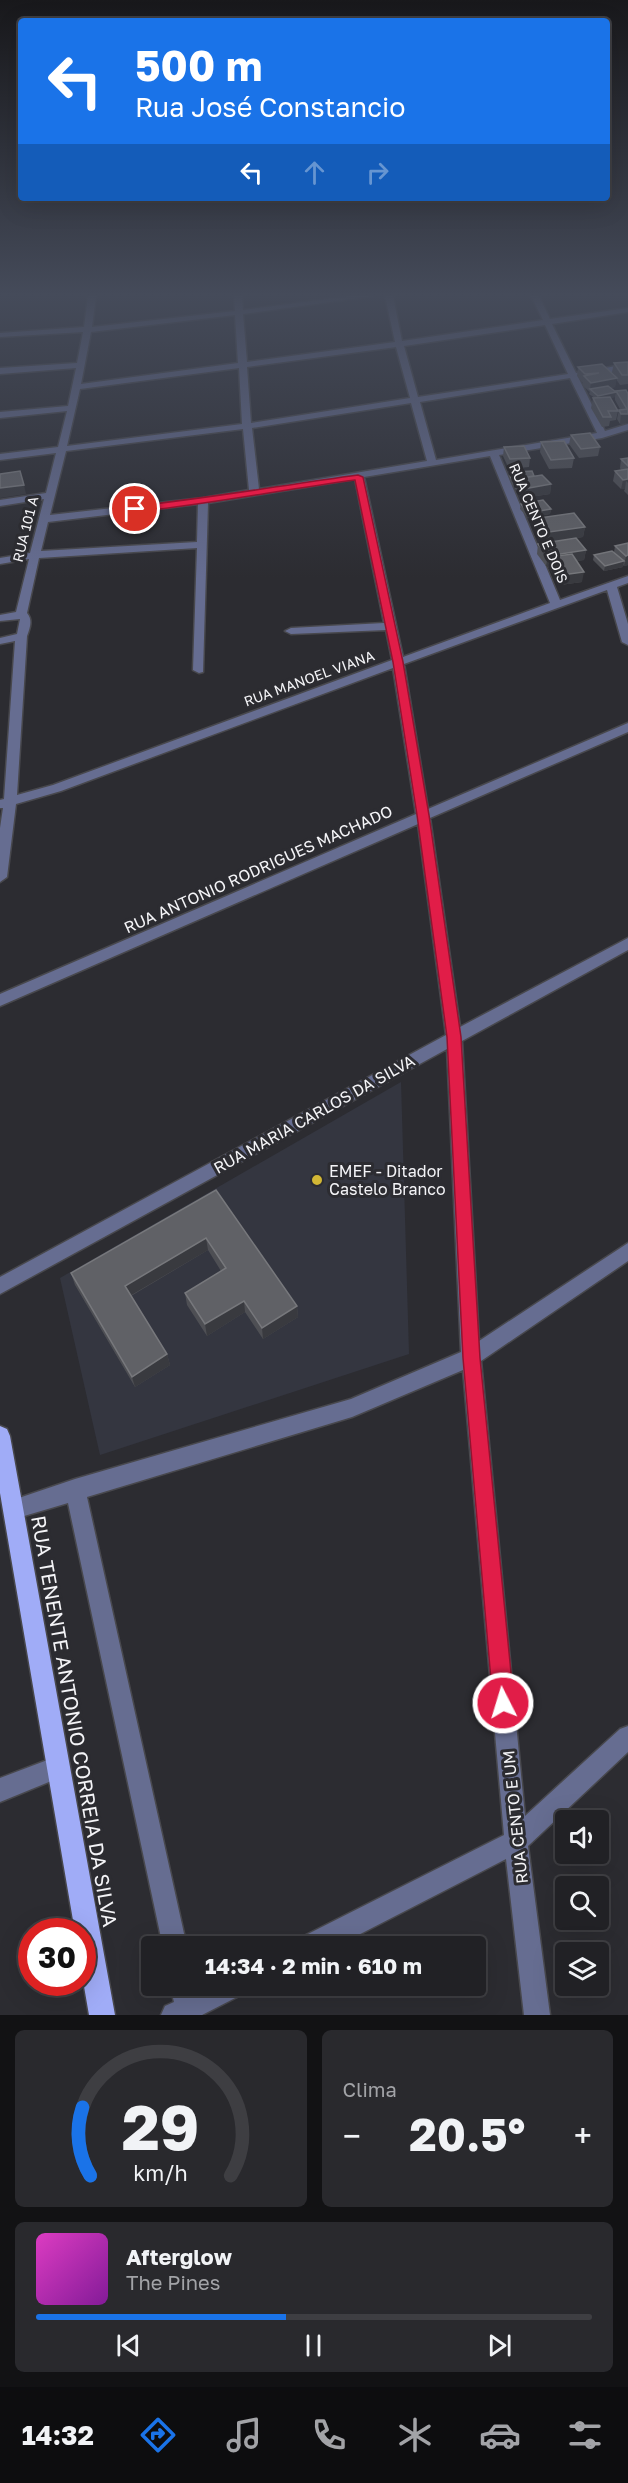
<!DOCTYPE html>
<html lang="pt">
<meta charset="utf-8">
<style>
body{margin:0;font-family:"Golos Text",sans-serif;background:#29292d;color:#f1f3f6;height:100vh;display:flex;flex-direction:column;font-size:22px;white-space:nowrap}
*{box-sizing:border-box;margin:0}
p{font-size:20px;color:#a2a3a7}
.icon{flex:none;width:33px;height:33px;fill:none;stroke:currentColor;stroke-width:2;stroke-linecap:round;stroke-linejoin:round}
.map{position:relative;height:2015px;overflow:hidden}
.details{display:flex;flex-direction:column;gap:15px;padding:15px;background:#121214;flex:1}
.details>*{flex:none}
.guide{position:absolute;left:18px;top:18px;width:592px;height:183px;border-radius:6px;box-shadow:0 6px 24px #0002,0 0 0 2px #3e3e42;background:#1a73e8;color:#fff;overflow:hidden}
.tools{position:absolute;left:555px;top:1810px;display:grid;gap:12px}
.tools a{display:grid;place-items:center;width:54px;height:54px;border-radius:6px;background:#212125;box-shadow:0 6px 24px #0002,0 0 0 2px #3e3e42;font-size:30px}
.speed{position:absolute;left:18px;top:1918px;display:flex;gap:12px;font-size:30px;font-weight:700;text-align:center}
.speed>*{display:grid;place-content:center;width:78px;height:78px;border-radius:50%;background:#212125;box-shadow:0 6px 24px #0002,0 0 0 2px #3e3e42;line-height:1}
.speed .limit{border:9px solid #d22;background:#fff;color:#111}
.pin{position:absolute;display:grid;place-items:center;width:51px;height:51px;color:#fff;margin:-26px;border:3px solid #fff;border-radius:50%;box-shadow:0 2px 6px #0007}
.me{position:absolute;width:66px;margin:-33px;rotate:355deg;stroke-linejoin:round;filter:drop-shadow(0 0 4px #0008)}
.turn{display:flex;align-items:center;gap:21px;height:126px;padding:0 18px;font-size:27px}
.turn .icon{width:78px;height:78px;stroke-width:2.5}
.turn b{display:block;font-size:42px;line-height:51px}
.lanes{display:flex;align-items:center;height:57px;padding:0 18px;background:#0003;justify-content:center;gap:30px;direction:ltr}
.lanes .off{opacity:.35}
.big{font-size:45px;font-weight:700;line-height:1.1}
.details .card{flex:1;display:flex;flex-direction:column;justify-content:center;gap:9px;min-width:0;padding:0 21px;border-radius:9px;background:#29292d}
.details .dial{align-items:center;gap:0}
.dial svg{height:156px;overflow:visible;fill:none;stroke:#3e3e42;stroke-width:7;stroke-linecap:round;text-anchor:middle}
.dial text{fill:#f1f3f6;stroke:none}
.song{display:flex;align-items:center;gap:18px}
.cover{width:72px;height:72px;border-radius:9px;background:linear-gradient(135deg,hsl(310 70% 55%),hsl(290 70% 35%))}
.played{height:6px;border-radius:3px;background:linear-gradient(90deg,#1a73e8 45%,#3e3e42 45%)}
.keys{display:flex;justify-content:space-around;direction:ltr}
.heat{display:flex;justify-content:space-between;align-items:center;font-size:33px;direction:ltr}
.details .tiles{flex:1;display:grid;gap:15px;grid-template-columns:1fr 1fr}
.card:last-child{grid-column:span 2}
.trip{position:absolute;left:141px;top:1936px;width:345px;height:60px;border-radius:6px;background:#212125;box-shadow:0 6px 24px #0002,0 0 0 2px #3e3e42;font-weight:700;line-height:60px;text-align:center}
.menu{display:flex;height:96px;justify-content:space-around;align-items:center;background:#0d0d0f;color:#a2a3a7}
.menu .icon{width:42px;height:42px}
.menu .active{color:#1a73e8}
.menu b{font-size:27px;color:#f1f3f6}
.map>svg:first-child{display:block}
.built{fill:#343640}
.lines{fill:none;stroke-linecap:round;stroke-linejoin:round}
.minor-casing{stroke:#48484d;stroke-width:3}
.major-casing{stroke:#48484d;stroke-width:3}
.minor{fill:#666d91;fill-rule:evenodd}
.major{fill:#a0acf7;fill-rule:evenodd}
.wall{fill:#4e4f54}
.shaded-wall{fill:#393a3f}
.building{fill:#606166;stroke:#77787c;stroke-width:1.5}
.route{fill:#e11d48;stroke:#92132f;stroke-width:1.5}
.poi-dot{fill:#d2b735;stroke:#2c2c31;stroke-width:2}
.labels{text-anchor:middle;dominant-baseline:central;stroke-width:6;stroke-linejoin:round;paint-order:stroke}
.far-street-label{font-size:14px;fill:#f4f4f7;stroke:#2c2c31}
.street-label{font-size:16px;fill:#f4f4f7;stroke:#2c2c31}
.poi-label{font-size:16px;fill:#f4f4f7;stroke:#2c2c31;text-anchor:start}
.near-street-label{font-size:20px;fill:#f4f4f7;stroke:#2c2c31}
</style>
<div class="map">
<svg width="628" height="2015" viewBox="0 0 628 2015">
<rect width="100%" height="100%" fill="#2c2c31"/>
<path class="built" d="M401 1082 409 1354 100 1455 60 1278Z"/>
<g class="lines">
<defs>
<g id="minor">
<path d="M88 296H96L92 327 235 311 234 296H242L243 310 349 296H373L243 314 247 362 395 342 385 296H393L402 341 543 320 531 296H539L550 319 628 308V312L552 324 576 373 628 364V370L578 377 605 431 628 424V430L602 438 499 455 560 600 628 576V583L617 587 628 624V645L622 642 607 590 404 664 428 809 628 723V732L430 818 460 1027 628 938V950L462 1041 479 1341 628 1243V1261L481 1361 525 1816 620 1729 628 1726V1752L528 1846 550 2015H524L506 1859 335 1947H297L300 1938 504 1835 463 1370 352 1417 87 1497 187 1947H163L68 1503 14 1519 7 1516 4 1509 7 1502 75 1479 351 1399 461 1352 447 1049 0 1294V1277L446 1035 418 824 0 1006V994L416 814 393 668 61 791 16 804 7 877 0 882V828L3 808H0V800L4 799 15 641 0 644V638L17 634 20 619 0 621V615L16 612 29 559 0 564V558L30 553 44 499 0 506V500L46 493 56 453 0 460V454L58 447 67 411 0 418V412L68 406 76 368 0 374V368L77 363 83 332 0 337V333L84 327ZM235 315 238 363 81 384 91 332ZM545 325 568 374 418 397 404 346ZM396 347 410 398 251 423 247 367ZM239 368 242 424 67 446 80 389ZM570 378 597 433 436 460 420 402ZM411 403 427 461 259 489 252 428ZM243 429 249 490 203 498 50 515 66 451ZM490 456 550 603 403 657 364 477ZM355 479 384 623 291 628 285 631 291 634 386 630 392 660 53 785 17 795 27 636C30 628 33 620 27 613L39 558 197 548 193 670 199 673 203 672 208 503ZM198 504 197 542 41 551 48 522Z"/>
<path d="M58 1756 66 1759 69 1767 66 1775 0 1802V1778Z"/>
<path d="M170 1986H196V1990L205 1986H245L241 1995 202 2015H161L165 2006 174 2002Z"/>
</g>
<path id="major" d="M0 1426 7 1429 10 1436 115 2015H89L82 1975V1932H75L0 1493Z"/>
</defs>
<use href="#minor" class="minor-casing"/>
<use href="#major" class="major-casing"/>
<use href="#minor" class="minor"/>
<use href="#major" class="major"/>
</g>
<g class="wall">
<path d="M628 362V384L620 385 616 379 615 387 611 388 616 392V391L626 390 628 423 620 424 617 419 619 410 620 409 615 400V397L610 398 618 411 616 420 610 421 609 426 602 427 591 408 593 398H595L589 394 590 392 582 385 583 383 577 376 578 367 616 377 612 372 614 363Z"/>
<path d="M571 435 600 447 598 456 579 458 569 444Z"/>
<path d="M541 442 574 458 572 468 549 469 540 452Z"/>
<path d="M504 447 530 458 529 467 509 469 503 456Z"/>
<path d="M628 458V495L624 491 625 489H621L613 481 615 471 621 470 620 468 621 459Z"/>
<path d="M518 472 534 476 551 484 550 494 523 498 515 489V486H513L510 481V476L518 475Z"/>
<path d="M521 504 551 509 550 514 528 518 520 509Z"/>
<path d="M539 518 585 527 583 537 548 542 537 528Z"/>
<path d="M628 543V565L624 566 623 565V567L604 571 593 560 594 555 614 552 615 546Z"/>
<path d="M538 544 586 550 584 560 576 561 582 582 560 585 548 567V566H546L537 554Z"/>
<path d="M216 1190 297 1306 298 1317 263 1339 245 1312 207 1336 187 1305 185 1293 221 1271 208 1250 131 1296 167 1354 170 1365 135 1387 75 1285 71 1273Z"/>
</g>
<g class="shaded-wall">
<path d="M599 373 617 378 615 387 593 391 590 389 591 383 585 377V374Z"/>
<path d="M616 392 615 397 597 401 598 396Z"/>
<path d="M621 414H628V423L620 424Z"/>
<path d="M628 479V483L626 481 625 489H621L623 480Z"/>
<path d="M551 484 550 494 523 498 524 489Z"/>
<path d="M24 485 26 494 0 498V488Z"/>
<path d="M551 509 550 514 528 518V513Z"/>
<path d="M585 527 583 537 548 542 549 532Z"/>
<path d="M586 550 584 560 555 565 550 557 548 566H546L548 556Z"/>
<path d="M628 555V565L624 566 626 556Z"/>
<path d="M624 561 623 567 604 571 605 566Z"/>
<path d="M584 572 582 582 560 585 562 575Z"/>
<path d="M206 1238 208 1250 128 1297 125 1286Z"/>
<path d="M244 1301 245 1312 207 1336 205 1324Z"/>
<path d="M297 1306 298 1317 263 1339 262 1328Z"/>
<path d="M167 1354 170 1365 135 1387 132 1377Z"/>
</g>
<g class="building">
<path d="M628 362V375H622L614 363Z"/>
<path d="M602 364 617 378 591 383 584 376 599 373 585 374 578 367Z"/>
<path d="M608 386 616 392 598 396 590 389Z"/>
<path d="M626 390 628 394V414H621L619 410 627 409 616 391Z"/>
<path d="M610 397 618 411H608L611 417H603L593 398Z"/>
<path d="M590 433 600 447 581 449 571 435Z"/>
<path d="M564 441 574 458 551 460 541 442Z"/>
<path d="M524 446 530 458 510 459 504 447Z"/>
<path d="M628 458V466L621 459Z"/>
<path d="M628 469V479L623 480 615 471Z"/>
<path d="M20 471 24 485 0 488V474Z"/>
<path d="M532 471 534 476 516 479V481H513L510 476 520 475 518 472Z"/>
<path d="M542 475 551 484 524 489 516 479Z"/>
<path d="M543 500 551 509 528 513 521 504Z"/>
<path d="M574 513 585 527 549 532 539 518Z"/>
<path d="M576 538 586 550 548 556 538 544Z"/>
<path d="M628 543V555L626 556 615 546Z"/>
<path d="M612 551 624 561 605 566 594 555Z"/>
<path d="M572 554 584 572 562 575 550 557Z"/>
<path d="M216 1190 297 1306 262 1328 244 1301 205 1324 185 1293 226 1268 206 1238 125 1286 167 1354 132 1377 71 1273Z"/>
</g>
<linearGradient id="sky" x2="0" y2="1"><stop stop-color="#18181b"/><stop offset="0.51" stop-color="#454b5a"/><stop offset="1" stop-color="#454b5a" stop-opacity="0"/></linearGradient>
<rect width="628" height="578" fill="url(#sky)"/>
<path class="route" d="M358 475 363 477 403 662 429 815 461 1037 480 1358 514 1703 511 1710 503 1713 496 1710 493 1703 463 1358 447 1037 417 815 393 662 355 480C281 490 209 504 135 512L131 509 135 506C210 498 284 485 358 475Z"/>
<circle class="poi-dot" cx="317" cy="1180" r="6"/>
<g class="labels">
<g class="far-street-label">
<text transform="translate(539 523) rotate(67)">RUA CENTO E DOIS</text>
<text transform="translate(25 529) rotate(-76)">RUA 101 A</text>
<text transform="translate(309 678) rotate(-20)">RUA MANOEL VIANA</text>
</g>
<g class="street-label">
<text transform="translate(258 869) rotate(-24)">RUA ANTONIO RODRIGUES MACHADO</text>
<text transform="translate(314 1114) rotate(-29)">RUA MARIA CARLOS DA SILVA</text>
<text transform="translate(515 1817) rotate(-96)">RUA CENTO E UM</text>
</g>
<g class="poi-label">
<text x="329" y="1171">EMEF - Ditador<tspan x="329" dy="18">Castelo Branco</tspan></text>
</g>
<g class="near-street-label">
<text transform="translate(75 1721) rotate(80)">RUA TENENTE ANTONIO CORREIA DA SILVA</text>
</g>
</g>
</svg>
<div class="tools">
<a><svg class="icon" aria-label="sound" viewBox="0 0 24 24"><path d="M4 9h4l5-4v14l-5-4H4zM17 9q2 3 0 6"/></svg></a>
<a><svg class="icon" aria-label="search" viewBox="0 0 24 24"><circle cx="10" cy="10" r="6"/><path d="M15 15l6 6"/></svg></a>
<a><svg class="icon" aria-label="layers" viewBox="0 0 24 24"><path d="M12 4l9 5-9 5-9-5zM3 14l9 5 9-5"/></svg></a>
</div>
<div class="speed"><div class="limit">30</div></div>
<div class="pin" style="left:135px;top:509px;background:#d93025"><svg class="icon" aria-label="arrive" viewBox="0 0 24 24"><path d="M6 21V4h12l-3 4 3 4H6"/></svg></div>
<svg class="me" style="left:503px;top:1703px" viewBox="-20 -20 40 40"><circle r="17" fill="#e11d48" stroke="#fff" stroke-width="3"/><path d="M0-11L8 9 0 5-8 9z" fill="#fff"/></svg>
<div class="trip">14:34 · 2 min · 610 m</div>
<div class="guide">
<div class="turn"><svg class="icon" aria-label="left" viewBox="0 0 24 24"><path d="M17 20v-9H6M10 6l-5 5 5 5"/></svg><div><b>500 m</b>Rua José Constancio</div></div>
<div class="lanes"><svg class="icon" aria-label="left" viewBox="0 0 24 24"><path d="M17 20v-9H6M10 6l-5 5 5 5"/></svg><svg class="icon off" aria-label="ahead" viewBox="0 0 24 24"><path d="M12 20V5M6 11l6-6 6 6"/></svg><svg class="icon off" aria-label="right" viewBox="0 0 24 24"><path d="M7 20v-9h11M14 6l5 5-5 5"/></svg></div>
</div>
</div>
<section class="details">
<div class="tiles">
<div class="card dial"><svg viewBox="0 0 100 80">
<path d="M14 69A42 42 0 1 1 86 69"/>
<path d="M14 69A42 42 0 0 1 10 34" stroke="#1a73e8"/>
<text x="50" y="56" font-size="32" font-weight="700">29</text>
<text x="50" y="72" font-size="11">km/h</text>
</svg></div>
<div class="card"><p>Clima</p>
<div class="heat"><a>−</a><b class="big">20.5°</b><a>+</a></div>
</div>
<div class="card">
<div class="song"><i class="cover"></i><div><b>Afterglow</b><p>The Pines</p></div></div>
<div class="played"></div>
<div class="keys"><svg class="icon" aria-label="previous" viewBox="0 0 24 24"><path d="M18 5L8 12l10 7zM5 5v14"/></svg><svg class="icon" aria-label="pause" viewBox="0 0 24 24"><path d="M8 5v14M16 5v14"/></svg><svg class="icon" aria-label="next" viewBox="0 0 24 24"><path d="M6 5l10 7-10 7zM19 5v14"/></svg></div>
</div>
</div>
</section>
<nav class="menu">
<b>14:32</b>
<svg class="icon active" aria-label="directions" viewBox="0 0 24 24"><path d="M12 3l9 9-9 9-9-9zM9 14v-3h6M13 9l2 2-2 2"/></svg>
<svg class="icon" aria-label="music" viewBox="0 0 24 24"><path d="M9 18V5l10-2v13"/><circle cx="6" cy="18" r="3"/><circle cx="16" cy="16" r="3"/></svg>
<svg class="icon" aria-label="phone" viewBox="0 0 24 24"><path d="M5 4h4l2 5-3 2q2 4 5 5l2-3 5 2v4C11 20 4 13 5 4z"/></svg>
<svg class="icon" aria-label="climate" viewBox="0 0 24 24"><path d="M12 3v18M4 7l16 10M4 17L20 7"/></svg>
<svg class="icon" aria-label="car" viewBox="0 0 24 24"><path d="M5 17H2v-5l4-1 3-4h7l3 4 3 1v5h-3M9 17h6M6 11h13"/><circle cx="7" cy="17" r="2"/><circle cx="17" cy="17" r="2"/></svg>
<svg class="icon" aria-label="filters" viewBox="0 0 24 24"><path d="M4 7h16M4 17h16"/><circle cx="9" cy="7" r="2"/><circle cx="15" cy="17" r="2"/></svg>
</nav>
